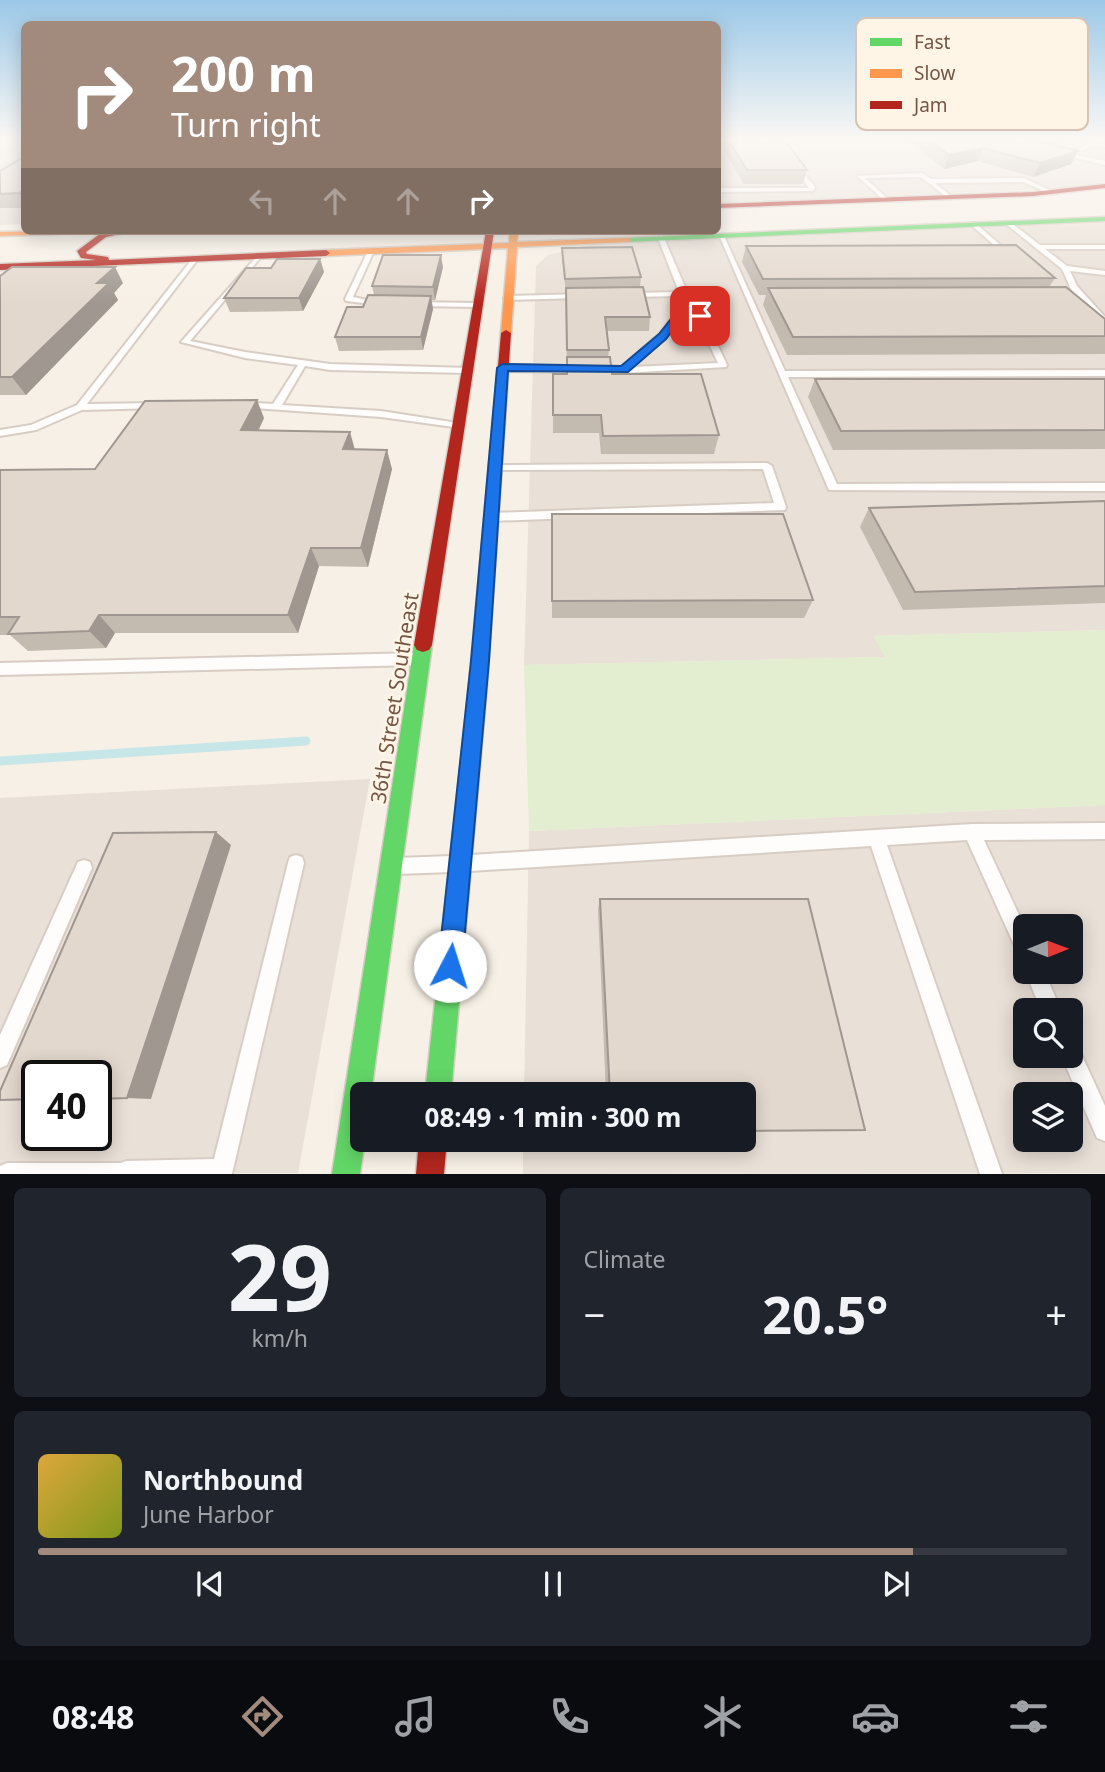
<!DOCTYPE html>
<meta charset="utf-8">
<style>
body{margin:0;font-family:"Noto Sans",sans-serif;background:#20242c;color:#f1f3f6;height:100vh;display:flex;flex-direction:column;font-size:26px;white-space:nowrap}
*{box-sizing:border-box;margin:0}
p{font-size:23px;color:#9ea1a6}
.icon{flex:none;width:38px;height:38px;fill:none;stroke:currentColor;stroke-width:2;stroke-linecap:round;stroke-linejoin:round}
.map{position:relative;height:1174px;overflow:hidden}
.side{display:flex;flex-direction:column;gap:14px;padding:14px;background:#0d0f14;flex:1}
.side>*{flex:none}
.top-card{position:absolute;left:21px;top:21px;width:700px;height:214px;border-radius:10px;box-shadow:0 4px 18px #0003;background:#a28b7d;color:#fff;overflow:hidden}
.needle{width:46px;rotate:89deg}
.fabs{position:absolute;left:1013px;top:914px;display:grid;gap:14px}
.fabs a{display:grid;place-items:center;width:70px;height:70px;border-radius:10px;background:#171b24;box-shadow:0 4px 18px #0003;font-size:35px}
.speed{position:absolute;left:21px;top:1060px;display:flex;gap:14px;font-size:35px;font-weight:700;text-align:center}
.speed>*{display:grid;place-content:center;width:91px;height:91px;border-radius:50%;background:#171b24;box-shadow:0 4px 18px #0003;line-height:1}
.speed .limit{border:4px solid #111;border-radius:10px;background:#fff;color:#111}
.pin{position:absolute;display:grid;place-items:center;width:60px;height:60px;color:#fff;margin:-30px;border-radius:14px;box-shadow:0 4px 10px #0006}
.me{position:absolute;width:77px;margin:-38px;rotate:5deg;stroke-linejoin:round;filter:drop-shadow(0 0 5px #0008)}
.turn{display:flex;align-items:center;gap:24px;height:147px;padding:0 35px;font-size:32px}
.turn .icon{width:91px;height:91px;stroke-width:2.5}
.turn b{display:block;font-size:49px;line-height:60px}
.lanes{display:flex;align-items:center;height:66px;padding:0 35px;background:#0003;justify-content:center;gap:35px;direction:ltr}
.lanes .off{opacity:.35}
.big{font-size:52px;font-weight:700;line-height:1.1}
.side .widget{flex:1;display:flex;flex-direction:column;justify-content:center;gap:10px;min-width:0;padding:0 24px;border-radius:10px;background:#20242c}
.side .dial{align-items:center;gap:0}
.dial b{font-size:91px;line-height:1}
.song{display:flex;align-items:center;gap:21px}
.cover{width:84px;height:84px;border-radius:10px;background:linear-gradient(135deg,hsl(40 70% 55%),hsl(70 70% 35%))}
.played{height:7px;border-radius:4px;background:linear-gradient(90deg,#a28b7d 85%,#363941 85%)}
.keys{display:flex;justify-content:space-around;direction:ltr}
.heat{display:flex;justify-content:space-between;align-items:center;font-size:38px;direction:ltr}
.side .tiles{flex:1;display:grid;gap:14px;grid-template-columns:1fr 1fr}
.widget:last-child{grid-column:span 2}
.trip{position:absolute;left:350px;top:1082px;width:406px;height:70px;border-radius:10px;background:#171b24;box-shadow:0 4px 18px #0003;font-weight:700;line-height:70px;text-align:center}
.tabs{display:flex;height:112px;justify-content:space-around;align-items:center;background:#090b0e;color:#9ea1a6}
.tabs .icon{width:49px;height:49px}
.tabs .on{color:#a28b7d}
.tabs b{font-size:32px;color:#f1f3f6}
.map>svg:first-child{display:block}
.industrial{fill:#e9e0d7;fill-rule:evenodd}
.green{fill:#e2eecf}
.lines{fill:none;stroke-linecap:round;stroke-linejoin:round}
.stream{stroke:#c7e6e7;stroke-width:9}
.lane-casing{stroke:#d8cdc4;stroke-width:4}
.fast-casing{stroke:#d7ccc3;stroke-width:3}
.slow-casing{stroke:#d7ccc3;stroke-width:3}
.jam-casing{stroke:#d7ccc3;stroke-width:3}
.lane{fill:#fefdfb;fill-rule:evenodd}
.fast{fill:#63d668;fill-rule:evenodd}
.slow{fill:#ff974d;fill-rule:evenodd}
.jam{fill:#b3261e;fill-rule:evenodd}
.wall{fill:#c3bab0}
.shaded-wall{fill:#9f9790}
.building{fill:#e3d8cd;stroke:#9f9790;stroke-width:2}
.route{fill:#1a73e8;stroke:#114b97;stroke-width:2}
.labels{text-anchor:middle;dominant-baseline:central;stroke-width:5;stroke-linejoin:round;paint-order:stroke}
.street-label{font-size:21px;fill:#755545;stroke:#fff5e6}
.key{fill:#fff5e6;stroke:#d6c5b6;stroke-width:2}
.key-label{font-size:19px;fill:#755545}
</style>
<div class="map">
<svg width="1105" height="1174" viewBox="0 0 1105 1174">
<rect width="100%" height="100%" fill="#f7f0e6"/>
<g class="industrial">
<path d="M0 138H24V224L0 225Z"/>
<path d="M718 138H1105V182L1070 188 718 203Z"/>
<path d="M1105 223V630L874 636 886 657 524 665 536 266 548 255 588 245Z"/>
<path d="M370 779 298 1173H0V798ZM37 1076H96V1136H37Z"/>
<path d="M1105 805V1173L523 1174V1139H744V1094H524L529 831ZM1026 926H1071V971H1026ZM1026 1010H1071V1055H1026ZM1026 1094H1071V1139H1026Z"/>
</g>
<path class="green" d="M1105 630V805L529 831 524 665 885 657 873 636Z"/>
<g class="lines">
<path class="stream" d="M0 761 306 741"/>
<defs>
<g id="lane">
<path d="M1089 142 1105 145V147L1092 145 1077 155 1105 161V165L1071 157V155Z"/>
<path d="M796 164 815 187 813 191 718 192V188H809L793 166Z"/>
<path d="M922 173 931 179 1024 178 1056 193 1051 194 1023 182 935 183 951 196 949 199 921 177 865 178 887 198 885 201 857 176Z"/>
<path d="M1006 222H1010L1040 245H1105V249H1045L1067 266 1105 271V275L1070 271 1077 286 1105 317V324H1102L1071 289 1062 269 1006 224Z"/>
<path d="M971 223H975L1012 255V257H1008L971 225Z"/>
<path d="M719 235 724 236 785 371 1105 370V376L788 377 837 484 1105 483V491L829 490Z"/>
<path d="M661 236 664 238 688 294 684 296 628 297 627 295 631 293 679 292 658 238Z"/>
<path d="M371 249 374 251 353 297 383 303 379 305 346 301 345 299 368 251Z"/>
<path d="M259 254 261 255V257L190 341 245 352 330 364 470 368 471 370 467 373 330 370 305 366 282 405 381 411 458 423 461 424V428L381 417 240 407 238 405 243 402 273 404 298 365 245 358 181 342Z"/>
<path d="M193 258 198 259 87 404 158 403 161 404V408L82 410 36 430 0 436V430L31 425 77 405Z"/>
<path d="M584 294 585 296 581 298 508 300 504 298 508 296Z"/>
<path d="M412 302 477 303 481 305 477 307 415 306 411 304Z"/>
<path d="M700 314 704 316 727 365 726 367 624 373 502 371 498 368 502 365 622 367 659 334 671 319ZM697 319 718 363 632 367 665 338 677 323Z"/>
<path d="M767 463 772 466 786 507 785 510 492 521 486 517 492 513 774 503 763 469 491 470V466L495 465Z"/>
<path d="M416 653 421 655 423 659 421 663 416 665 0 675V663Z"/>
<path d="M1105 823V839L984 840 1026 930V961L1020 958 967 840 887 845 1002 1174H980L871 846 471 871 465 869 463 863 465 857 471 855 972 824Z"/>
<path d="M296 855 302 857 304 863 232 1174H0V1166L7 1163H121L126 1161 214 1159 288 863 290 857Z"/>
<path d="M452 856 458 858 460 864 458 870 452 872 397 874 391 872 389 866 391 860 397 858Z"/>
<path d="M84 860 90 862 92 868 7 1065 0 1068V1035L78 862Z"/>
<path d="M1026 969V971H1044L1061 1010H1041L1025 971Z"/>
<path d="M1071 1044 1078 1047 1105 1106V1141L1097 1138 1061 1055H1071Z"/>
</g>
<g id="fast">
<path d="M1105 217V221L628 242 624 240 628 238Z"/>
<path d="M423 638 429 640 432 645 371 1094H362V1139H365L360 1174H332L414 645 417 640Z"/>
<path d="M478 677 484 680 487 685 451 1094H425L469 685 472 680Z"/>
</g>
<g id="slow">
<path d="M88 231 84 233 0 236V232Z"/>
<path d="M510 231H518L517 242 628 238 632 240 628 242 517 247 511 333 506 336 501 333 508 248 326 256 322 253 326 250 509 243Z"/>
</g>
<g id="jam">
<path d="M1105 184V188L1033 196 718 208V204L1033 192Z"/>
<path d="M114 231H134L106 237 86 252 87 254 108 257 109 260 326 250 330 253 326 256 0 270V264L96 260 81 258 77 251 101 233Z"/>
<path d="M486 231H494L432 645 429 650 423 652 417 650 414 645Z"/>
<path d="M506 330 511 333 487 685 484 690 478 693 472 690 469 685 501 333Z"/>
<path d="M419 1139H447L444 1174H416Z"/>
</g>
</defs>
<use href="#lane" class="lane-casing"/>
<use href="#fast" class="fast-casing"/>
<use href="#slow" class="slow-casing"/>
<use href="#jam" class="jam-casing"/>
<use href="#lane" class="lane"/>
<use href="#fast" class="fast"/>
<use href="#slow" class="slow"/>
<use href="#jam" class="jam"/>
</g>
<g class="wall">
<path d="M718 138H783L807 170 803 184H744L718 141Z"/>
<path d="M906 138H1070L1052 144 1078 151 1071 164 1033 177 978 161 944 169Z"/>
<path d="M24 157V208H0V171Z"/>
<path d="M746 246 1055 278 1049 287 1105 319V354L787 355 763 305 766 295H759L742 262Z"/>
<path d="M562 248 641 277 640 287 650 317 649 331H607L609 350 608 357 612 374 719 435 714 454H601L599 433H553V374H567L566 292 562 261Z"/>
<path d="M320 259 324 272 303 311 230 312 224 298 271 268Z"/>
<path d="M443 267 435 300H431L433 309 423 350 339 351 335 337 374 295 372 286Z"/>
<path d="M0 276 123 283 114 293 118 300 26 395H0Z"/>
<path d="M815 379H1105V449L833 450 808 397Z"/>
<path d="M264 418 259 430 355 450 392 469 368 567 319 566 298 633H115L106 648 28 651 10 635H0V470L95 469Z"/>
<path d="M1105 501V603L903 610 860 527 869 508Z"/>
<path d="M552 514 813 600 804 618H552Z"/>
<path d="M600 899 744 1094H606L598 909Z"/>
</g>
<g class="shaded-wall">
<path d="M1036 138H1070L1026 152 1032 139Z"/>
<path d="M983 148 978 161 944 169 949 155Z"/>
<path d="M1078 151 1071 164 1033 177 1040 163Z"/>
<path d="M24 190V203L19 193Z"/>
<path d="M441 255 443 267 435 300 433 287Z"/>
<path d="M320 259 324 272 303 311 299 298Z"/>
<path d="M115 267 123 283 114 293 118 300 26 395 12 377 97 283Z"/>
<path d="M431 296 433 309 423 350 421 337Z"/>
<path d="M257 400 264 418 249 448 241 430Z"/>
<path d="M350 432 355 450 343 449Z"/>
<path d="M387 450 392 469 368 567 361 548Z"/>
<path d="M311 548 319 566 298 633 288 615Z"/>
<path d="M99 615 115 633 106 648 89 631Z"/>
<path d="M216 832 231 845 151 1099 127 1098Z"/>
</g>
<g class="building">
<path d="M727 138H783L807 170H747Z"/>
<path d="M927 138H1036L1032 139 1078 151 1040 163 983 148 949 155Z"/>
<path d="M24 157V190L19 193 0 194V171Z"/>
<path d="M1016 245 1055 278 763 279 746 246Z"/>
<path d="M632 247 641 277 565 279 562 248Z"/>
<path d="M383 255H441L433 287 372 286Z"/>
<path d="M277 259H320L299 298H224L246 268H271Z"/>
<path d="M12 267H115L97 283H109L12 377H0V276Z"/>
<path d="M643 287 650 317H605L609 350H567L566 288Z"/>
<path d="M1066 287 1105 319V336L793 337 768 288Z"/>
<path d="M368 295 431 296 421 337H335L347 307H363Z"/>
<path d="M567 357H610L612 374H701L719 435 603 436 601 415H553V374H567Z"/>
<path d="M815 379H1105V430L841 431Z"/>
<path d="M257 400 241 430 350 432 343 449 387 450 361 548H311L288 615H99L89 631 8 634 19 617H0V470L95 469 145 401Z"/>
<path d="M1105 501V586L915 592 869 508Z"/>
<path d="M552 514H783L813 600 552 601Z"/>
<path d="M216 832 127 1098 96 1099V1076H37V1099L0 1100V1091L113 833Z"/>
<path d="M600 899H808L865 1130 744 1131V1094H610Z"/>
</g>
<linearGradient id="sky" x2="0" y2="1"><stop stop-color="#9bc8e8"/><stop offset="0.46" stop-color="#fbf8f4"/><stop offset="1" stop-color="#fbf8f4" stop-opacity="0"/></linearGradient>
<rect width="1105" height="303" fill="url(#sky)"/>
<path class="route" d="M700 313 704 318 678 323 666 339 628 372 508 371 489 661 462 966 458 975 450 978 441 975 438 966 471 661 497 368 502 364 621 366 659 334 671 319Z"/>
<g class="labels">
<g class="street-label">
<text transform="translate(394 698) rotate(-81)">36th Street Southeast</text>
</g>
</g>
<rect x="856" y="18" width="232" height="112" rx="10" class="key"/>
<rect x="870" y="38" width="32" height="8" fill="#63d668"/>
<rect x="870" y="69" width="32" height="9" fill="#ff974d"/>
<rect x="870" y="101" width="32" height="8" fill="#b3261e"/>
<g class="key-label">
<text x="914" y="49">Fast</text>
<text x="914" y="80">Slow</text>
<text x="914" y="112">Jam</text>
</g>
</svg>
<div class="fabs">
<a><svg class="needle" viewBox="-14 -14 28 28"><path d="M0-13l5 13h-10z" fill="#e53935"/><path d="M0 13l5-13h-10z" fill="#9ea1a6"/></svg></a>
<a><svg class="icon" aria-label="search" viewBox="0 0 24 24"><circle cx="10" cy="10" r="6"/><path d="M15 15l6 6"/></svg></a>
<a><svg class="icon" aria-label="layers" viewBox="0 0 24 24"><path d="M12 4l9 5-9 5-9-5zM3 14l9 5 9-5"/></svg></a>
</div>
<div class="speed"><div class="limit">40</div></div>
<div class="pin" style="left:700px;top:316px;background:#d93025"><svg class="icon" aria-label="arrive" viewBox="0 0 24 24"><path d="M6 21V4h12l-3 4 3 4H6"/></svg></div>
<svg class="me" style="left:450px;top:966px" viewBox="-20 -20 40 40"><circle r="19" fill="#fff"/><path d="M0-13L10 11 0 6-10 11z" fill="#1a73e8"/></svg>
<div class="trip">08:49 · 1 min · 300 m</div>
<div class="top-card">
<div class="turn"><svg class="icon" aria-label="right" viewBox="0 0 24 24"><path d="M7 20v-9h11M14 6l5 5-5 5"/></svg><div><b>200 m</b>Turn right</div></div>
<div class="lanes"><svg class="icon off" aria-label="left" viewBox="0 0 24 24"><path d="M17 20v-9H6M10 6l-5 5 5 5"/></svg><svg class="icon off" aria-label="ahead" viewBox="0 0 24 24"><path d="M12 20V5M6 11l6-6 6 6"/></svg><svg class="icon off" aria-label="ahead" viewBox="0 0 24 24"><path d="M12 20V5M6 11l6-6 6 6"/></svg><svg class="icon" aria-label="right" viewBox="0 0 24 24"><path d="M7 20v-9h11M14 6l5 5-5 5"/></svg></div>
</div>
</div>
<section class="side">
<div class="tiles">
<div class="widget dial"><b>29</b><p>km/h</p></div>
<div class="widget"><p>Climate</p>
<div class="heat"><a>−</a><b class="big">20.5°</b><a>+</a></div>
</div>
<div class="widget">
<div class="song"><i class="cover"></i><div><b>Northbound</b><p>June Harbor</p></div></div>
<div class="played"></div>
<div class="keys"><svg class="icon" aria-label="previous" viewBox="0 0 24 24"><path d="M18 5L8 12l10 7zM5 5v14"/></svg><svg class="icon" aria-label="pause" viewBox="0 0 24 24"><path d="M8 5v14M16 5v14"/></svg><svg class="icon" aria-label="next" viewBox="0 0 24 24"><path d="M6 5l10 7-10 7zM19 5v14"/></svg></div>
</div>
</div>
</section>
<nav class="tabs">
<b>08:48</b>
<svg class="icon on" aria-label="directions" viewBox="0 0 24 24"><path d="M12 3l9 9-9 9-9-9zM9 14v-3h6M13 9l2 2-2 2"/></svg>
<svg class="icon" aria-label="music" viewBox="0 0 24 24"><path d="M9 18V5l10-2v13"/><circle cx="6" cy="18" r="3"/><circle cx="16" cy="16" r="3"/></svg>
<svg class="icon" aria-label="phone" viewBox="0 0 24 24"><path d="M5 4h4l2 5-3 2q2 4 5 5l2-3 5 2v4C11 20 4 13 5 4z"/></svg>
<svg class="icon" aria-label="climate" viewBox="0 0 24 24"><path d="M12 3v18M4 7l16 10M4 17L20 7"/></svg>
<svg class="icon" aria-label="car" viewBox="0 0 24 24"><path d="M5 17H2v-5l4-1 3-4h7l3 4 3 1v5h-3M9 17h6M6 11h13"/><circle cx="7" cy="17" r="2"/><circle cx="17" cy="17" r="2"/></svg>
<svg class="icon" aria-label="filters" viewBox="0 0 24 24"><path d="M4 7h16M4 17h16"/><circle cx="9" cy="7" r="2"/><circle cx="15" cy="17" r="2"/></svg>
</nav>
